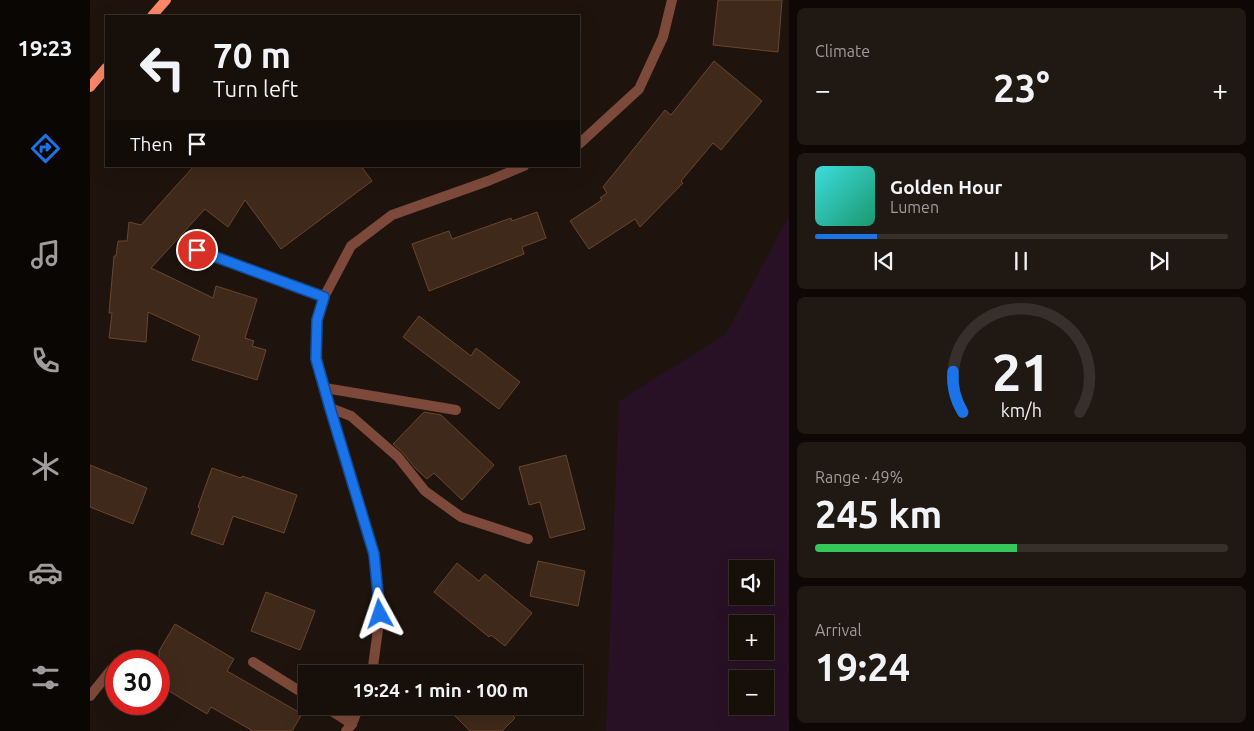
<!DOCTYPE html>
<meta charset="utf-8">
<style>
body{margin:0;font-family:Ubuntu,sans-serif;background:#201813;color:#f1f3f6;height:100vh;display:flex;flex-direction:column;font-size:19px;white-space:nowrap}
*{box-sizing:border-box;margin:0}
p{font-size:16px;color:#9e9c9c}
.icon{flex:none;width:28px;height:28px;fill:none;stroke:currentColor;stroke-width:2;stroke-linecap:round;stroke-linejoin:round}
.map{position:relative;flex:1;overflow:hidden}
.details{display:flex;flex-direction:column;gap:8px;padding:8px;background:#0d0806;width:465px}
.details>*{flex:none}
.hud{position:absolute;left:15px;top:15px;width:475px;height:152px;border-radius:0px;box-shadow:0 5px 20px #0002,0 0 0 1px #362f2b;background:#170f0a;color:#f1f3f6;overflow:hidden}
.fabs{position:absolute;left:639px;top:560px;display:grid;gap:10px}
.fabs a{display:grid;place-items:center;width:45px;height:45px;border-radius:0px;background:#170f0a;box-shadow:0 5px 20px #0002,0 0 0 1px #362f2b;font-size:25px}
.speed{position:absolute;left:15px;top:650px;display:flex;gap:10px;font-size:25px;font-weight:700;text-align:center}
.speed>*{display:grid;place-content:center;width:65px;height:65px;border-radius:50%;background:#170f0a;box-shadow:0 5px 20px #0002,0 0 0 1px #362f2b;line-height:1}
.speed .limit{border:8px solid #d22;background:#fff;color:#111}
.pin{position:absolute;display:grid;place-items:center;width:42px;height:42px;color:#fff;margin:-21px;border:2px solid #fff;border-radius:50%;box-shadow:0 1px 5px #0007}
.me{position:absolute;width:55px;margin:-28px;rotate:355deg;stroke-linejoin:round;filter:drop-shadow(0 0 4px #0008)}
.turn{display:flex;align-items:center;gap:18px;height:105px;padding:0 25px;font-size:22px}
.turn .icon{width:65px;height:65px;stroke-width:2.5}
.turn b{display:block;font-size:35px;line-height:42px}
.then{display:flex;align-items:center;height:48px;padding:0 25px;background:#0003;gap:10px;font-size:19px}
.big{font-size:38px;font-weight:600;line-height:1.1}
.details .tile{flex:1;display:flex;flex-direction:column;justify-content:center;gap:8px;min-width:0;padding:0 18px;border-radius:8px;background:#201813}
.details .dial{align-items:center;gap:0}
.dial svg{height:130px;overflow:visible;fill:none;stroke:#362f2b;stroke-width:7;stroke-linecap:round;text-anchor:middle}
.dial text{fill:#f1f3f6;stroke:none}
.song{display:flex;align-items:center;gap:15px}
.cover{width:60px;height:60px;border-radius:8px;background:linear-gradient(135deg,hsl(180 70% 55%),hsl(160 70% 35%))}
.played{height:5px;border-radius:2px;background:linear-gradient(90deg,#1a73e8 15%,#362f2b 15%)}
.keys{display:flex;justify-content:space-around;direction:ltr}
.heat{display:flex;justify-content:space-between;align-items:center;font-size:28px;direction:ltr}
.charge{height:8px;border-radius:4px;background:linear-gradient(90deg,#34c759 49%,#362f2b 0)}
.trip{position:absolute;left:208px;top:665px;width:285px;height:50px;border-radius:0px;background:#170f0a;box-shadow:0 5px 20px #0002,0 0 0 1px #362f2b;font-weight:600;line-height:50px;text-align:center}
main{display:flex;flex:1;min-height:0}
.dock{display:flex;flex-direction:column;width:90px;justify-content:space-around;align-items:center;background:#090604;color:#9e9c9c}
.dock .icon{width:35px;height:35px}
.dock .active{color:#1a73e8}
.dock b{font-size:22px;color:#f1f3f6}
.map>svg:first-child{display:block}
.green{fill:#291125;fill-rule:evenodd}
.building{fill:#3f291a;stroke:#6b452d}
.lines{fill:none;stroke-linecap:round;stroke-linejoin:round}
.lane{stroke:#7d493a;stroke-width:10}
.street{stroke:#7d493a;stroke-width:10}
.secondary{stroke:#fa8868;stroke-width:10}
.route-casing{stroke:#114b97;stroke-width:12}
.route{stroke:#1a73e8;stroke-width:9}
</style>
<main>
<nav class="dock">
<b>19:23</b>
<svg class="icon active" aria-label="directions" viewBox="0 0 24 24"><path d="M12 3l9 9-9 9-9-9zM9 14v-3h6M13 9l2 2-2 2"/></svg>
<svg class="icon" aria-label="music" viewBox="0 0 24 24"><path d="M9 18V5l10-2v13"/><circle cx="6" cy="18" r="3"/><circle cx="16" cy="16" r="3"/></svg>
<svg class="icon" aria-label="phone" viewBox="0 0 24 24"><path d="M5 4h4l2 5-3 2q2 4 5 5l2-3 5 2v4C11 20 4 13 5 4z"/></svg>
<svg class="icon" aria-label="climate" viewBox="0 0 24 24"><path d="M12 3v18M4 7l16 10M4 17L20 7"/></svg>
<svg class="icon" aria-label="car" viewBox="0 0 24 24"><path d="M5 17H2v-5l4-1 3-4h7l3 4 3 1v5h-3M9 17h6M6 11h13"/><circle cx="7" cy="17" r="2"/><circle cx="17" cy="17" r="2"/></svg>
<svg class="icon" aria-label="filters" viewBox="0 0 24 24"><path d="M4 7h16M4 17h16"/><circle cx="9" cy="7" r="2"/><circle cx="15" cy="17" r="2"/></svg>
</nav>
<div class="map">
<svg width="699" height="731" viewBox="0 0 699 731">
<rect width="100%" height="100%" fill="#1f140d"/>
<path class="green" d="M699 216V731H516L529 401 636 334ZM648 569H675V596H648ZM648 624H675V651H648ZM648 679H675V706H648Z"/>
<g class="building">
<path d="M628 0H692L688 52 623 45Z"/>
<path d="M624 61 672 101 631 150 623 143 591 181 593 183 550 227 545 219 499 249 480 221 512 200 510 198 517 193 513 187 575 110 581 115Z"/>
<path d="M104 166H271L282 181 191 249 155 200 138 227 115 209 61 268 123 298 126 286 167 299 155 338 164 341 162 346 176 350 167 380 102 360 110 336 58 312 56 342 19 338 22 313H19L24 256H26L28 241H37L39 222 51 225Z"/>
<path d="M447 212 456 238 432 247 434 254 339 291 322 244 359 231 362 239 421 218 422 221Z"/>
<path d="M329 316 381 356 386 348 430 382 409 409 313 337Z"/>
<path d="M334 412 351 415 404 465 372 500 344 473 337 479 326 469 313 453 303 444Z"/>
<path d="M476 455 495 529 460 538 450 502 439 505 429 467Z"/>
<path d="M0 465 57 488 43 524 0 507Z"/>
<path d="M122 468 151 478 152 476 207 495 194 533 143 516 133 545 101 534 110 508 108 507Z"/>
<path d="M448 561 495 571 488 606 440 596Z"/>
<path d="M367 563 389 581 395 574 442 613 415 646 401 635 399 637 344 592Z"/>
<path d="M176 592 225 611 210 650 161 631Z"/>
<path d="M85 624 144 659 137 671 212 714 202 731H163L121 707 117 714 69 685V651Z"/>
<path d="M355 706H413L425 718 412 731H380Z"/>
</g>
<g class="lines">
<g class="lane">
<path d="M93 245 234 297"/>
<path d="M235 388 366 410"/>
<path d="M240 408 261 416 308 457 335 491 371 517 438 539"/>
<path d="M163 662 216 695"/>
<path d="M0 696 21 670"/>
<path d="M234 706 262 724"/>
</g>
<g class="street">
<path d="M489 144 549 89 573 37 582 0"/>
<path d="M282 674 290 614 284 554 240 408 227 359V319L234 297 261 246 302 215 398 181 434 166"/>
<path d="M256 731 262 724 269 706"/>
</g>
<g class="secondary">
<path d="M62 16 76 0"/>
<path d="M0 87 16 68"/>
</g>
</g>
<g class="lines">
<defs>
<path id="route" d="M107 250 234 297 227 320 226 359 240 408 284 554 290 614"/>
</defs>
<use href="#route" class="route-casing"/>
<use href="#route" class="route"/>
</g>
</svg>
<div class="fabs">
<a><svg class="icon" aria-label="sound" viewBox="0 0 24 24"><path d="M4 9h4l5-4v14l-5-4H4zM17 9q2 3 0 6"/></svg></a>
<a>+</a>
<a>−</a>
</div>
<div class="speed"><div class="limit">30</div></div>
<div class="pin" style="left:107px;top:250px;background:#d93025"><svg class="icon" aria-label="arrive" viewBox="0 0 24 24"><path d="M6 21V4h12l-3 4 3 4H6"/></svg></div>
<svg class="me" style="left:290px;top:614px" viewBox="-20 -20 40 40"><path d="M0-17L14 15 0 8-14 15z" fill="#1a73e8" stroke="#fff" stroke-width="4"/></svg>
<div class="trip">19:24 · 1 min · 100 m</div>
<div class="hud">
<div class="turn"><svg class="icon" aria-label="left" viewBox="0 0 24 24"><path d="M17 20v-9H6M10 6l-5 5 5 5"/></svg><div><b>70 m</b>Turn left</div></div>
<div class="then">Then<svg class="icon" aria-label="arrive" viewBox="0 0 24 24"><path d="M6 21V4h12l-3 4 3 4H6"/></svg></div>
</div>
</div>
<section class="details">
<div class="tile"><p>Climate</p>
<div class="heat"><a>−</a><b class="big">23°</b><a>+</a></div>
</div>
<div class="tile">
<div class="song"><i class="cover"></i><div><b>Golden Hour</b><p>Lumen</p></div></div>
<div class="played"></div>
<div class="keys"><svg class="icon" aria-label="previous" viewBox="0 0 24 24"><path d="M18 5L8 12l10 7zM5 5v14"/></svg><svg class="icon" aria-label="pause" viewBox="0 0 24 24"><path d="M8 5v14M16 5v14"/></svg><svg class="icon" aria-label="next" viewBox="0 0 24 24"><path d="M6 5l10 7-10 7zM19 5v14"/></svg></div>
</div>
<div class="tile dial"><svg viewBox="0 0 100 80">
<path d="M14 69A42 42 0 1 1 86 69"/>
<path d="M14 69A42 42 0 0 1 8 44" stroke="#1a73e8"/>
<text x="50" y="56" font-size="32" font-weight="700">21</text>
<text x="50" y="72" font-size="11">km/h</text>
</svg></div>
<div class="tile"><p>Range · 49%</p><b class="big">245 km</b><div class="charge"></div></div>
<div class="tile"><p>Arrival</p><b class="big">19:24</b></div>
</section>
</main>
